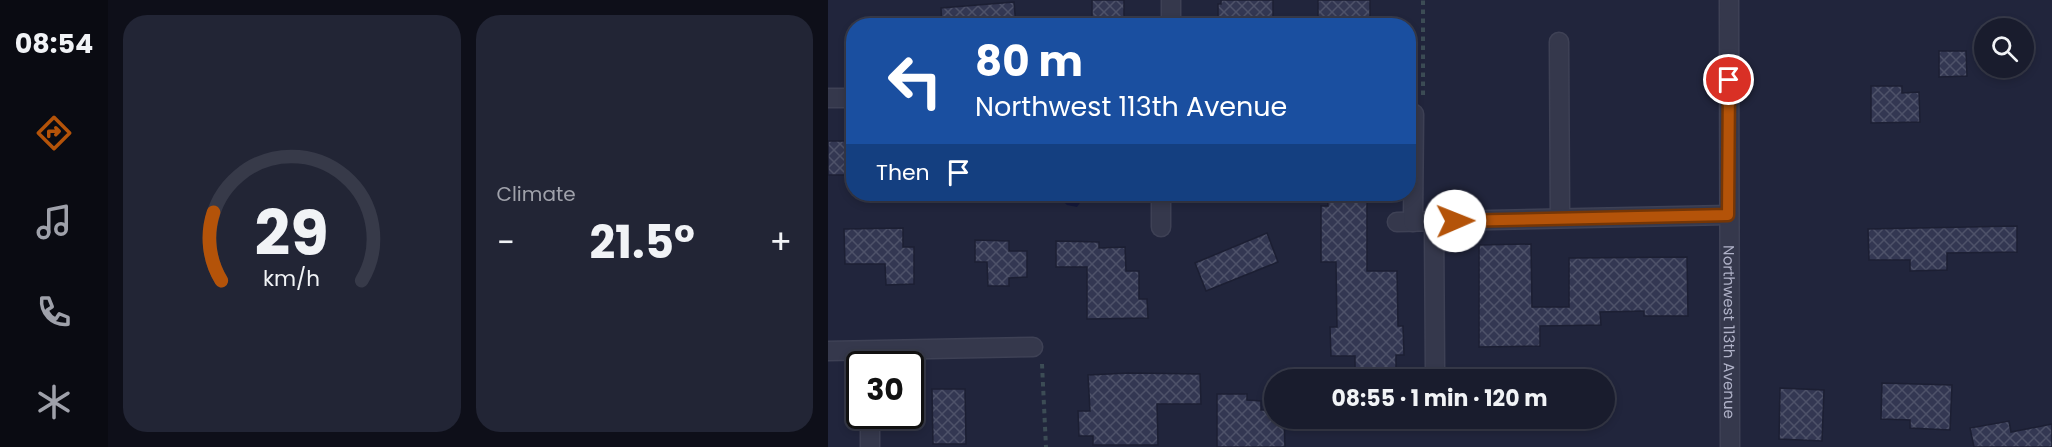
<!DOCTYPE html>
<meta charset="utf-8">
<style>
body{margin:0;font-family:Poppins,sans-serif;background:#222535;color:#f1f3f6;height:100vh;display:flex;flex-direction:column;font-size:22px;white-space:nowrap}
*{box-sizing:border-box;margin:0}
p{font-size:20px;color:#9fa1aa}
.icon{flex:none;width:33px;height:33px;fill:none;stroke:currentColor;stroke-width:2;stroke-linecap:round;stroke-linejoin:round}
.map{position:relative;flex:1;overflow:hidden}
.details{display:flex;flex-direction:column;gap:15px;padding:15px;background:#0e0f19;width:720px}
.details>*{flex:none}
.banner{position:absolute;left:18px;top:18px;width:570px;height:183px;border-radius:24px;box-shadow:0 3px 9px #0003,0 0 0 2px #373a49;background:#1a4fa0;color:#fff;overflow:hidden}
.tools{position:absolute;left:1146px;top:18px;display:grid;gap:12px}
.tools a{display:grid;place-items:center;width:60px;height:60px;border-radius:50%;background:#191c2d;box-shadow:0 3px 9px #0003,0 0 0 2px #373a49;font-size:30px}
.speed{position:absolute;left:18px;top:351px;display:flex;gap:12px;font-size:30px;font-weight:700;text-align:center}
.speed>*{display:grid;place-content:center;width:78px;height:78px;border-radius:50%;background:#191c2d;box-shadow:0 3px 9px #0003,0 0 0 2px #373a49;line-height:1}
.speed .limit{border:3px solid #111;border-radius:9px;background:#fff;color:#111}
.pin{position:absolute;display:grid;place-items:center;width:51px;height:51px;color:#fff;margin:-26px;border:3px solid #fff;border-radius:50%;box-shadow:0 2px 6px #0007}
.me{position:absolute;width:66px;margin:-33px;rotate:89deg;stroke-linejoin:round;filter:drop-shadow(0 0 4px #0008)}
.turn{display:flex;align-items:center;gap:21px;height:126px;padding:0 30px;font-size:27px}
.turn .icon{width:78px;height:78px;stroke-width:2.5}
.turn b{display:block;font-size:42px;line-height:51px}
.then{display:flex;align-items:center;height:57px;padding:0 30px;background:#0003;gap:12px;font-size:22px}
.big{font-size:45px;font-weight:700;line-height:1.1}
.details .widget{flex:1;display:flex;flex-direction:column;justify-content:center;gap:9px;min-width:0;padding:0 21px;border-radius:24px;background:#222535}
.details .dial{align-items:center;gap:0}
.dial svg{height:156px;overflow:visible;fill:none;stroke:#373a49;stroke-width:7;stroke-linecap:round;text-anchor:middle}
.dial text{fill:#f1f3f6;stroke:none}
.heat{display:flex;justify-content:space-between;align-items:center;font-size:33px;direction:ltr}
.details .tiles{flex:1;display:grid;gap:15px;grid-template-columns:repeat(2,1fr)}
.trip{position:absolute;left:436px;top:369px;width:351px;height:60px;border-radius:30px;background:#191c2d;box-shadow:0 3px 9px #0003,0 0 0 2px #373a49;font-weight:700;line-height:60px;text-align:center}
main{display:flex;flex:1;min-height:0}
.tabs{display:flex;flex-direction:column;width:108px;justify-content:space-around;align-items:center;background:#0a0b12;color:#9fa1aa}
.tabs .icon{width:42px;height:42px}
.tabs .selected{color:#b45309}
.tabs b{font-size:27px;color:#f1f3f6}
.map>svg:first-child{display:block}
.water{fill:#14183a}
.building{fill:url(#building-cross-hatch);stroke:#1c1f33;stroke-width:1.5}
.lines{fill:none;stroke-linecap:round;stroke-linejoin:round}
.minor-casing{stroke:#3e4155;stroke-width:21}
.path{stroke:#3c4c55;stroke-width:4;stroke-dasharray:4.5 4.5;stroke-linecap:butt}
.minor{stroke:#35384c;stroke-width:18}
.route-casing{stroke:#753606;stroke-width:15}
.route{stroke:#b45309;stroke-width:10}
.labels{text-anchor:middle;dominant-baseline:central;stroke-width:6;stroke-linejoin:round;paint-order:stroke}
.street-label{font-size:15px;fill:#b0b2c8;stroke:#1a1d31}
</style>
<main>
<nav class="tabs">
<b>08:54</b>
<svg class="icon selected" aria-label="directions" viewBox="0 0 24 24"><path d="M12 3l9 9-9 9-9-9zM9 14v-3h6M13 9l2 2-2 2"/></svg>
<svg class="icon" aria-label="music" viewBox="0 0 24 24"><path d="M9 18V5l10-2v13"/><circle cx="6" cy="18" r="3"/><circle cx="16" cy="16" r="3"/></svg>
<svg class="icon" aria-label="phone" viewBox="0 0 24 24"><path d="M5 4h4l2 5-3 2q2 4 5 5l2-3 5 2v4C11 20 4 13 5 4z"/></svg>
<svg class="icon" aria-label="climate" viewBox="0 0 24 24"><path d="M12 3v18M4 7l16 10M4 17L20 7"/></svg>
</nav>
<section class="details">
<div class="tiles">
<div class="widget dial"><svg viewBox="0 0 100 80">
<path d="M14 69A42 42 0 1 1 86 69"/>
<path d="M14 69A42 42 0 0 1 10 34" stroke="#b45309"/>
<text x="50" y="56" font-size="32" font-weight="700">29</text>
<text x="50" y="72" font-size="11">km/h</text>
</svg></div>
<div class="widget"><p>Climate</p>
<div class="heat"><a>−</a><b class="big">21.5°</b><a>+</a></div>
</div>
</div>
</section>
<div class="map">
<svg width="1224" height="447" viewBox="0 0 1224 447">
<defs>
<pattern id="building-cross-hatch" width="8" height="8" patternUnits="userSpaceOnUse" patternTransform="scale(1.5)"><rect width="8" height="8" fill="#333752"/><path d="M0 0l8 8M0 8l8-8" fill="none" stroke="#4e5269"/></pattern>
</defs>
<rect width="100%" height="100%" fill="#21253c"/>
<path class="water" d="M227 194H246L254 200 249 207 239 205Z"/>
<g class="building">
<rect x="264" y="0" width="32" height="26"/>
<path d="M393 0H445V26H390V4H393Z"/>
<rect x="490" y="0" width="52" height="26"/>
<path d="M186 2 188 26H114L113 8Z"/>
<path d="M1111 51H1138L1139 76 1111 77Z"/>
<path d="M1043 86H1074V93L1091 92 1092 122 1043 123Z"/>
<rect x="0" y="141" width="26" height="34"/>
<path d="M499 194H539V271H569L570 326H575L576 355H568V370L527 371V356H503L502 327H509L508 262H493V206H500Z"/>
<path d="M1189 226V252L1119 253V270L1082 271V260H1041L1040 229Z"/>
<path d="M75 228V247H86V284L58 285 57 264H17L16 229Z"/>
<path d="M439 233 450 262 378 291 367 263Z"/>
<path d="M147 240 181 241V251H199V277L181 278V286H160L159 262H147Z"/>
<path d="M228 241 271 242V248L297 247 298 271H311V299H319L320 318 259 319V267H228Z"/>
<path d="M703 244 704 307H741V258L859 257 860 316H816V311L772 312 773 325 712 326V346L651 347V245Z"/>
<path d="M301 373 372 374 373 404H329L330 445H265V436H251L250 411H262L260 375Z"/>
<path d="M1054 383 1124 385 1122 430 1082 428V420L1053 419Z"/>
<path d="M952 388 996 390 994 441 951 439Z"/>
<path d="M104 389H137L138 444H105Z"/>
<path d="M389 394H419V400L433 401V410H447V418H456L457 447H389Z"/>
<path d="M1181 421 1183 432 1224 424V447H1146L1142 428Z"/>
</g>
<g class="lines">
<defs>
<g id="minor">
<path d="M343 0V26"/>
<path id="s1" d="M901 0 902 447"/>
<path d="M731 42 732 218"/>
<path d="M0 98H26"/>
<path d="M606 221 607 368"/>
<path d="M569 222 900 215"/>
<path d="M585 222 586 114"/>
<path d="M333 227V194"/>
<path d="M0 351 205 347"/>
<path d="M42 447V416"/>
</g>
</defs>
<use href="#minor" class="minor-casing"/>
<g class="path">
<path d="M595 95V0"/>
<path d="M214 364 218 447"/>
</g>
<use href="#minor" class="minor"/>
</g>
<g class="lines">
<defs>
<path id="route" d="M627 221 900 215 901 80"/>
</defs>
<use href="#route" class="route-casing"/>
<use href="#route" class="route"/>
</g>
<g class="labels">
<g class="street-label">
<text stroke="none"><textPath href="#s1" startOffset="332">Northwest 113th Avenue</textPath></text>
</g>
</g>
</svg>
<div class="tools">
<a><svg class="icon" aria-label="search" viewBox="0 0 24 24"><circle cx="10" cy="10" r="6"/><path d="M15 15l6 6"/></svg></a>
</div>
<div class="speed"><div class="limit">30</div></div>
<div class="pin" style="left:901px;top:80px;background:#d93025"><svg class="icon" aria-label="arrive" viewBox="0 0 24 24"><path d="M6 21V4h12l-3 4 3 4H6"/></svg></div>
<svg class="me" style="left:627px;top:221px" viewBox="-20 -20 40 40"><circle r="19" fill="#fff"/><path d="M0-13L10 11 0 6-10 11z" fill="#b45309"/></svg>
<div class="trip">08:55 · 1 min · 120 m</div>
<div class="banner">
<div class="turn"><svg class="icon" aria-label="left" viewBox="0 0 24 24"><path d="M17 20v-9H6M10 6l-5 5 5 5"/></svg><div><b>80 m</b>Northwest 113th Avenue</div></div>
<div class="then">Then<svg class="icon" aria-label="arrive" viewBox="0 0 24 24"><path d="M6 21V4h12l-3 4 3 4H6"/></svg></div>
</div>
</div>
</main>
